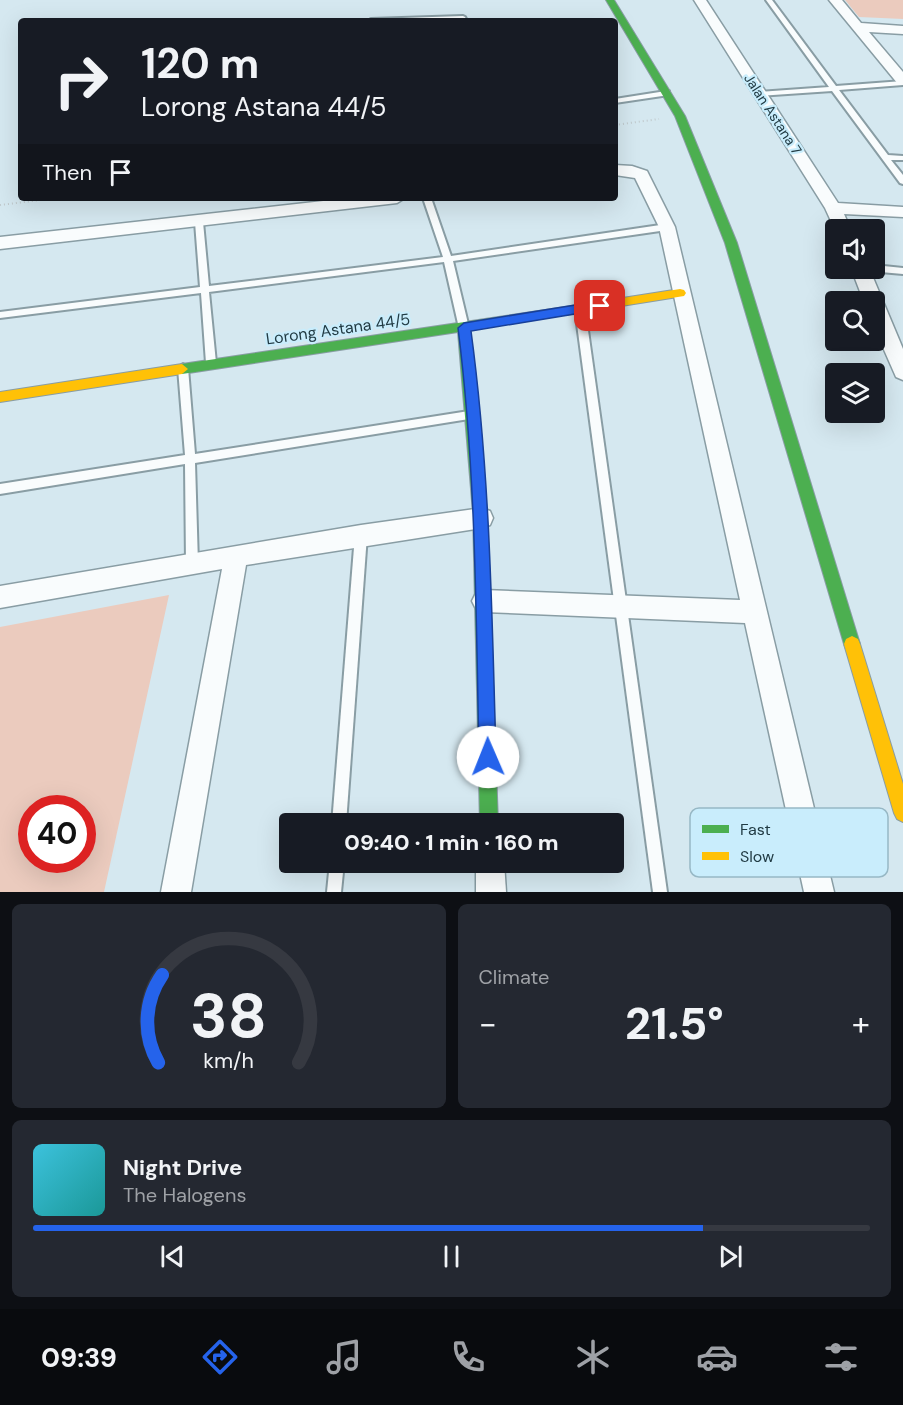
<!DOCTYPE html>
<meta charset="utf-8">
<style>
body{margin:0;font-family:"DM Sans",sans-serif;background:#242831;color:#f1f3f6;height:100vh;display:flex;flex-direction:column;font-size:22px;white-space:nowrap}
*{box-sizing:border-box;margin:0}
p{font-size:20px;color:#9ea1a6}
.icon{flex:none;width:33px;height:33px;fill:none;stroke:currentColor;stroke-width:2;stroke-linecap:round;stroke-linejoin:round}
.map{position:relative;height:892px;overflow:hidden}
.details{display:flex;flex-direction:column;gap:12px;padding:12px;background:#0d0f14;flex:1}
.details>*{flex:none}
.guide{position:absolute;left:18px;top:18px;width:600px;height:183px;border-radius:6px;box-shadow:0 6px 24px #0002;background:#171b24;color:#f1f3f6;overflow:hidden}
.fabs{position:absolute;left:825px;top:219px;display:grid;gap:12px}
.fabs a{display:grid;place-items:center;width:60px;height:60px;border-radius:6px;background:#171b24;box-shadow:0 6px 24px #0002;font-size:30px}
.speed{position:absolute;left:18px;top:795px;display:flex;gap:12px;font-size:30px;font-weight:700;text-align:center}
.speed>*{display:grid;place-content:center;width:78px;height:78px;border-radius:50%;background:#171b24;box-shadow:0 6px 24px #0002;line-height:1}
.speed .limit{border:9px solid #d22;background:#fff;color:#111}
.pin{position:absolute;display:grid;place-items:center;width:51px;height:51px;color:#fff;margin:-26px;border-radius:12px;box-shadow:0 3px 9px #0006}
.me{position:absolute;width:66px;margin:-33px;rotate:359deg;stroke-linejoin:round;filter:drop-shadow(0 0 4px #0008)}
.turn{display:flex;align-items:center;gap:21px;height:126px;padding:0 24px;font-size:27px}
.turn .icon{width:78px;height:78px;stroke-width:2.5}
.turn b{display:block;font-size:42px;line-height:51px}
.then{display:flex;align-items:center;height:57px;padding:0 24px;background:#0003;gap:12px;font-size:22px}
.big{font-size:45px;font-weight:800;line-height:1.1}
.details .tile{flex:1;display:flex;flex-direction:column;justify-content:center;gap:9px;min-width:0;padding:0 21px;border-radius:9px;background:#242831}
.details .dial{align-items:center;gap:0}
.dial svg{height:156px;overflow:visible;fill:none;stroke:#363941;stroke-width:7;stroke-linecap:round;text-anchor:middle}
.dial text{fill:#f1f3f6;stroke:none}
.song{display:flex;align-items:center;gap:18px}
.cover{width:72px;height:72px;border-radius:9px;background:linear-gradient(135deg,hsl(190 70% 55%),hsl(180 70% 35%))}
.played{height:6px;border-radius:3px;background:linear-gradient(90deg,#2563eb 80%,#363941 80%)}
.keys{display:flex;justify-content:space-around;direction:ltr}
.heat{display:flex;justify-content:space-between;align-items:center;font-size:33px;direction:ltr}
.details .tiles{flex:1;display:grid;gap:12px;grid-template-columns:1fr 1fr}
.tile:last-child{grid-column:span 2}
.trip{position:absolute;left:279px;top:813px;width:345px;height:60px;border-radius:6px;background:#171b24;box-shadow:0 6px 24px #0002;font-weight:800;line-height:60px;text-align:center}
.dock{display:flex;height:96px;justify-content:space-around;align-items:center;background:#090b0e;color:#9ea1a6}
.dock .icon{width:42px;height:42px}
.dock .on{color:#2563eb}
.dock b{font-size:27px;color:#f1f3f6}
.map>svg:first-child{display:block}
.green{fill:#ebcbbe;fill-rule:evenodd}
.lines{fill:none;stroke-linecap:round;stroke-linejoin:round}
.lane-casing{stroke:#899da4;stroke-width:4}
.street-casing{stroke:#899da4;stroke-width:3}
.fast-casing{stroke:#899da4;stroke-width:2}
.slow-casing{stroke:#899da4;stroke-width:2}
.path{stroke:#c0c9cc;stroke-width:2;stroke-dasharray:1 3;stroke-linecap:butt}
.lane{fill:#f9fcfd;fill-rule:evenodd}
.street{fill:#f9fcfd;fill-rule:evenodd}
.fast{fill:#4caf50;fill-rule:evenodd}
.slow{fill:#ffc107;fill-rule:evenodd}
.route{fill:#2563eb;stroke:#184099;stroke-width:1.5}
.labels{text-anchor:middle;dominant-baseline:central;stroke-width:4.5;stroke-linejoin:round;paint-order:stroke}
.far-street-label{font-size:14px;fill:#213b44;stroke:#c9edfc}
.street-label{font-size:16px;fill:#213b44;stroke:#c9edfc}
.key{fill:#c9edfc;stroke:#97b8c5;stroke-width:1.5}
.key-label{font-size:16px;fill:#213b44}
</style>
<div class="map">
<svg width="903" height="892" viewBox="0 0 903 892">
<rect width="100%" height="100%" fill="#d5e8f0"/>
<g class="green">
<path d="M845 0H903V19L859 17Z"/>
<path d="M169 595 104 892H0V627ZM32 808H82V860H32Z"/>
</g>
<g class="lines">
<defs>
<g id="lane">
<path d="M766 0H772L836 86 903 81V85L839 90 888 155 903 156V160H891L903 175V184L900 183 832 91 757 96 756 94 760 92 829 87Z"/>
<path d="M463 16 465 17 467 21H368L371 19Z"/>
<path d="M666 91H669V95L615 103V99Z"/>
<path d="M423 198H431L451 256 667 224 671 227 667 230 453 261 469 328 464 331 459 328 444 262 209 292 216 363 211 367 206 363 201 293 0 318V312L200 287 195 222 199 219 203 222 209 286 443 257Z"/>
<path d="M874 265 903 268V274L869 271 865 268H874Z"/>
<path d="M580 306 585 309 667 892H653L575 309Z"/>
<path d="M183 364 188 368 195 454 469 411 473 412 474 415 473 418 469 419 195 463 198 564 196 568 192 569 188 568 186 564 185 464 0 494V484L185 455 178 368Z"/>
<path d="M361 530 365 531 367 535 346 824H332L355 535 357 531Z"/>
<path d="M330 862H344L341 892H327Z"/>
</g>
<g id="street">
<path d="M694 0H706L838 203 903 207V217L844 214 851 230 836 232 825 208Z"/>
<path d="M829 0H842L861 23 903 26V34L869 32 903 72V85L898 84Z"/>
<path d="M615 165 632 166 647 171 675 227 834 892H804L745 623 484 612 476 609 472 601 476 593 484 590 740 600 659 227 635 178 615 175Z"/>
<path d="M350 198H405L397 203 0 249V237Z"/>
<path d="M851 268H869L903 349V380L896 377 874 327V302H864Z"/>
<path d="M482 508 490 511 493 518 490 525 482 528 246 565 191 892H161L222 569 0 608V586L361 525Z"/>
<path d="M476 862H504L506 892H476Z"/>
</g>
<g id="fast">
<path d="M606 0H614L685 116 737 243 860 644 858 649 852 652 846 649 844 644 725 243 675 116Z"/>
<path d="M565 307 571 311 569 314 470 330 487 513 498 824H480L473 513 458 332 182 374 176 369 182 364Z"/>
</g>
<g id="slow">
<path d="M680 289 684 290 686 293 684 296 565 315 559 311 565 307Z"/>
<path d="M182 364 188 369 182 374 0 402V392Z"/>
<path d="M852 636 858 639 860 644 903 784V822L897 819 894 813 844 644 846 639Z"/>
</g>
</defs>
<use href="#lane" class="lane-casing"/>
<use href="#street" class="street-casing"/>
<use href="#fast" class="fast-casing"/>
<use href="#slow" class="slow-casing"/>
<g class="path">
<path d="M615 125 659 119"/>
<path d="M0 205 57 198"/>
</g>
<use href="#lane" class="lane"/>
<use href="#street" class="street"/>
<use href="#fast" class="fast"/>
<use href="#slow" class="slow"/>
</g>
<path class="route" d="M600 301 605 302V309L471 331C490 472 492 614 496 757L494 763 488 765 481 763 479 757C476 613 476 470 458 328L464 323Z"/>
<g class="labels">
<g class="far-street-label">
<text transform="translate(773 114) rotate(57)">Jalan Astana 7</text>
</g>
<g class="street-label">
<text transform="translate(338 329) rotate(-8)">Lorong Astana 44/5</text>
</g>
</g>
<rect x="690" y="808" width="198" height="69" rx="9" class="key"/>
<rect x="702" y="825" width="27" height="8" fill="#4caf50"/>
<rect x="702" y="852" width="27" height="8" fill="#ffc107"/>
<g class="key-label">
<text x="740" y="835">Fast</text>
<text x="740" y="862">Slow</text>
</g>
</svg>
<div class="fabs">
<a><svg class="icon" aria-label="sound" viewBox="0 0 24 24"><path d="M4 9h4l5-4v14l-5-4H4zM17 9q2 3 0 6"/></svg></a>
<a><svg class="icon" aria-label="search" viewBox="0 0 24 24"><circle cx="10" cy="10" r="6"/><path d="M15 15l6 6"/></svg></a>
<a><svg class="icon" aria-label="layers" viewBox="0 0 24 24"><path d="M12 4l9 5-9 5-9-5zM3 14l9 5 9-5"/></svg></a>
</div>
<div class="speed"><div class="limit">40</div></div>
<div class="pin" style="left:600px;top:306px;background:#d93025"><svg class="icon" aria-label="arrive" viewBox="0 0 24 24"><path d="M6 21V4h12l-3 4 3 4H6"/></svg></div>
<svg class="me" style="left:488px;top:757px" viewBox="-20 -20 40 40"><circle r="19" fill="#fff"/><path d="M0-13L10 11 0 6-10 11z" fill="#2563eb"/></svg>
<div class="trip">09:40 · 1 min · 160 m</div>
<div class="guide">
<div class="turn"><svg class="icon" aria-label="right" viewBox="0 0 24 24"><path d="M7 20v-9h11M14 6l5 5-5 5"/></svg><div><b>120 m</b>Lorong Astana 44/5</div></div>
<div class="then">Then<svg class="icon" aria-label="arrive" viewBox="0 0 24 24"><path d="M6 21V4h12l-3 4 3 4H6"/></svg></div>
</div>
</div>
<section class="details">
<div class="tiles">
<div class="tile dial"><svg viewBox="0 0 100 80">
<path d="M14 69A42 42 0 1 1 86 69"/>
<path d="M14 69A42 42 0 0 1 16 24" stroke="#2563eb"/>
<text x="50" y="56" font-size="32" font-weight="700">38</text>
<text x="50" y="72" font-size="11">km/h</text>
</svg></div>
<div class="tile"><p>Climate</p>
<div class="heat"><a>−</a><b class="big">21.5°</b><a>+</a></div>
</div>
<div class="tile">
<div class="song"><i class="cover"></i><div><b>Night Drive</b><p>The Halogens</p></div></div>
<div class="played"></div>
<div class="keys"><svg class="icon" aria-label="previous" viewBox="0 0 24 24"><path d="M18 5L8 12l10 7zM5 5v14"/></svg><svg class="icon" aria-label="pause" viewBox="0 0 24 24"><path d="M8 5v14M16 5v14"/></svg><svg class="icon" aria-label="next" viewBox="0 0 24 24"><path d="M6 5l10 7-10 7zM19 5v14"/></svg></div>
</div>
</div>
</section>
<nav class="dock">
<b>09:39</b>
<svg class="icon on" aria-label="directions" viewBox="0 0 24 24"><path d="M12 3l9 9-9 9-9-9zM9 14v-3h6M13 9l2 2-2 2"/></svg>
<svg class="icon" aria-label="music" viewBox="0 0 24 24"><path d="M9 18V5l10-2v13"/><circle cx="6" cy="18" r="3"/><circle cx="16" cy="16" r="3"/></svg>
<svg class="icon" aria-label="phone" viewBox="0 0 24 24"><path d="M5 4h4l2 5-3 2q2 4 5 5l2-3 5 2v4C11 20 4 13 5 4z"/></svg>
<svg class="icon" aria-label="climate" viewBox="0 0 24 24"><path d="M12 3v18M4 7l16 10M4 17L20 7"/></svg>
<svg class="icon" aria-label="car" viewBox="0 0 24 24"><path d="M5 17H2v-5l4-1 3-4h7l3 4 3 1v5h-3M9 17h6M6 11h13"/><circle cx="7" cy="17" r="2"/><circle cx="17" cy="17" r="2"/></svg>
<svg class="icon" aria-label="filters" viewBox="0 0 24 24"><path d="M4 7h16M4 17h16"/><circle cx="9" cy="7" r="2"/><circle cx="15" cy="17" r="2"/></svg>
</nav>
